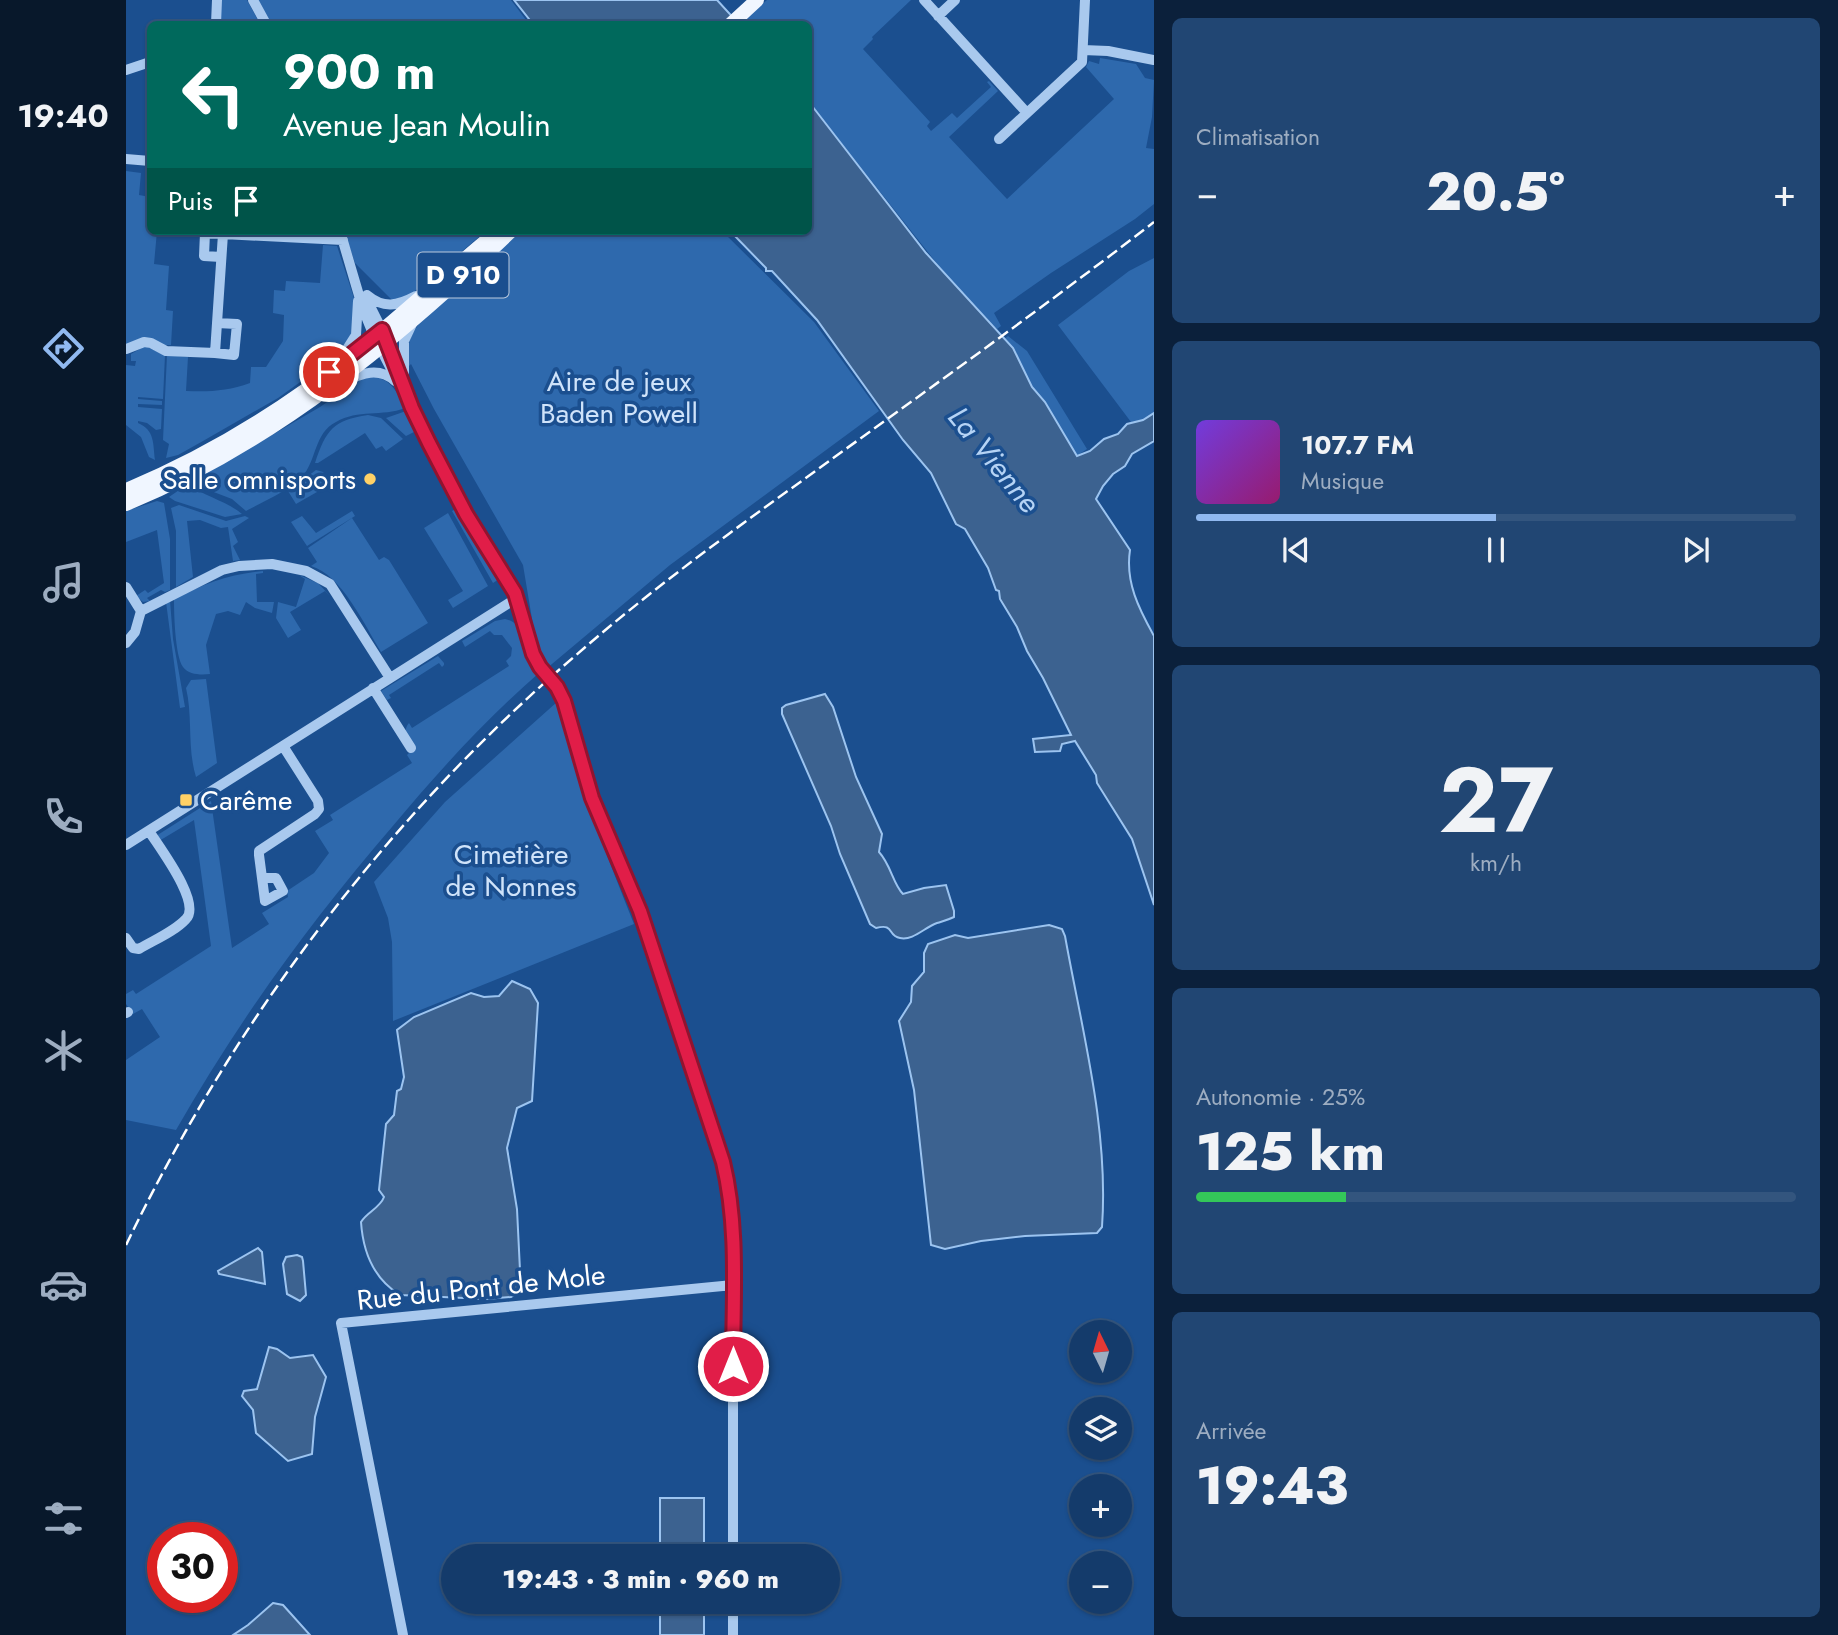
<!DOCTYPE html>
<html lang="fr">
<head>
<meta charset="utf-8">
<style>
	:root { --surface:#143b6b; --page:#214673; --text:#f1f3f6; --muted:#9dadc1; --line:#33557e; --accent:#90b9f0 }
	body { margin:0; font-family:Jost,sans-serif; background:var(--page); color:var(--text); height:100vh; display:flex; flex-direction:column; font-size:26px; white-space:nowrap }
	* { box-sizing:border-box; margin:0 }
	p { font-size:23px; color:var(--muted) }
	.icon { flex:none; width:38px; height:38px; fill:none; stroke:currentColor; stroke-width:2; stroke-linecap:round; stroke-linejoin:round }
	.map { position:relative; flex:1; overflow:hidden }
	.sheet { display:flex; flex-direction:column; gap:18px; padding:18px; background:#0b203b; width:684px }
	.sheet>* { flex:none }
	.hud { position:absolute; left:21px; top:21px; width:665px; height:214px; border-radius:10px; box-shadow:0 2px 5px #0004,0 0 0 2px var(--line); background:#00695c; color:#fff; overflow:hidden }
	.needle { width:46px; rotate:355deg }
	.controls { position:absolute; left:943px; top:1320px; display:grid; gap:14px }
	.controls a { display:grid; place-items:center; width:63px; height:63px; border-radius:50%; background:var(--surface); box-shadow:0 2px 5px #0004,0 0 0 2px var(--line); font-size:35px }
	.speed { position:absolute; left:21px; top:1522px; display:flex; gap:14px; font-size:35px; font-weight:700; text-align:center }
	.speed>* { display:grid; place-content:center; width:91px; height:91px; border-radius:50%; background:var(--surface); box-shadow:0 2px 5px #0004,0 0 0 2px var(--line); line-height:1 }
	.speed .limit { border:10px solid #d22; background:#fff; color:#111 }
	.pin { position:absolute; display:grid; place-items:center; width:60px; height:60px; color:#fff; margin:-30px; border:4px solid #fff; border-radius:50%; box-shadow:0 2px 7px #0007 }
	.me { position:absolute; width:77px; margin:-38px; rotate:0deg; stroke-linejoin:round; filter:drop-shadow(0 0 5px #0008) }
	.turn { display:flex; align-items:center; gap:24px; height:147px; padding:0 21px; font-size:32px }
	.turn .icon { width:91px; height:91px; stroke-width:2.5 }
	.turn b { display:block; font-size:49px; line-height:60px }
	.then { display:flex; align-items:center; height:66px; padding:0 21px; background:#0003; gap:14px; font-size:26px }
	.big { font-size:52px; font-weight:800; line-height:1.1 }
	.sheet .card { flex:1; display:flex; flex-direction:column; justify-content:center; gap:10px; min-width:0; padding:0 24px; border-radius:10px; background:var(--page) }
	.sheet .dial { align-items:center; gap:0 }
	.dial b { font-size:91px; line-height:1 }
	.song { display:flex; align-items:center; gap:21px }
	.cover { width:84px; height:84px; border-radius:10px; background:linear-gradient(135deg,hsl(260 70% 55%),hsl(320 70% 35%)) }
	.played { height:7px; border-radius:4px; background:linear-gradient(90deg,var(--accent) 50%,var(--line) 50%) }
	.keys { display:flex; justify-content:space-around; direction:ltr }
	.heat { display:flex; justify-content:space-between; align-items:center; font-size:38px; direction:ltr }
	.charge { height:10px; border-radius:5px; background:linear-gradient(90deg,#34c759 25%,var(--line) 0) }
	.trip { position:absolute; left:315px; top:1544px; width:399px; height:70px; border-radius:35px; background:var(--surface); box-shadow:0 2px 5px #0004,0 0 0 2px var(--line); font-weight:800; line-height:70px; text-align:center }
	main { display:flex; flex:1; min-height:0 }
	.menu { display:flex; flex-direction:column; width:126px; justify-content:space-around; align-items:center; background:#08182b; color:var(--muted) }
	.menu .icon { width:49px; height:49px }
	.menu .on { color:var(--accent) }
	.menu b { font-size:32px; color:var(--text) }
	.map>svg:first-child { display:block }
	.green { fill:#2e69ad }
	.water { fill:#3c6290; stroke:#9cc4f0; stroke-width:2 }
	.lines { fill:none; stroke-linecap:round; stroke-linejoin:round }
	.minor { stroke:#a9c9ee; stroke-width:10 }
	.major { stroke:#f0f6ff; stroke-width:14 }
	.rail { stroke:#fff; stroke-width:2.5; stroke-dasharray:12 5; stroke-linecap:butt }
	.route-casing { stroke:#92132f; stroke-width:18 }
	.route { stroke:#e11d48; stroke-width:12 }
	.poi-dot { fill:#ffd166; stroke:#1b4f8f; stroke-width:2.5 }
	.labels { text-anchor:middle; stroke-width:7; stroke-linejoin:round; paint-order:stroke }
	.shield { fill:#1b4f8f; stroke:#bbcadd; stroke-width:2 }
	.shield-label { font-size:26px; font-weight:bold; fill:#fff }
	.park-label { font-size:28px; fill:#cfe3fa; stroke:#1b4f8f }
	.poi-label { font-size:28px; fill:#fff; stroke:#1b4f8f; text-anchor:end }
	.street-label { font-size:28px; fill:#fff; stroke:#1b4f8f }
	.water-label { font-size:30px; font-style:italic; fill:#b5d3f5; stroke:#1b4f8f }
</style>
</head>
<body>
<main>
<nav class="menu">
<b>19:40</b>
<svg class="icon on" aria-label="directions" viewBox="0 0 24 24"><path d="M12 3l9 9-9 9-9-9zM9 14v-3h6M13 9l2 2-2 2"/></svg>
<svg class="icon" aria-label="music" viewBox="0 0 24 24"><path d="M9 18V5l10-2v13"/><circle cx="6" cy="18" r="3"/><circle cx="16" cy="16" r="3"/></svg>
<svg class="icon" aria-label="phone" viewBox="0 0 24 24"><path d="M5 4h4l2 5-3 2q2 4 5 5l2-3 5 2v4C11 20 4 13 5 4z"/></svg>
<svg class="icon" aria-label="climate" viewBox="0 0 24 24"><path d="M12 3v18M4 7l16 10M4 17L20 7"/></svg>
<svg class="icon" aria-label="car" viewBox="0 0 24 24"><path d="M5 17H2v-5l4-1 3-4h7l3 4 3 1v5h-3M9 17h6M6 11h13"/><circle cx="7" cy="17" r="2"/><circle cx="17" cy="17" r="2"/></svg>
<svg class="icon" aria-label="filters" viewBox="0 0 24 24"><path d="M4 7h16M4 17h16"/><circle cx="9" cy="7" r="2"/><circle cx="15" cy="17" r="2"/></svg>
</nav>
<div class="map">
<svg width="1028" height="1635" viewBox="0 0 1028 1635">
	<rect width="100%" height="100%" fill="#1b4f8f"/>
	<!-- green -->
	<path class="green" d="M94,0h27l13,24h-42z
		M132,0h253l18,24h-259z
		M641,0h144l-39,37 1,2 -10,10 67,73 -3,4 4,5 21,-18 5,5 34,-31 -4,-5 2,-1 9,10 -49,46 58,62 107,-100 -28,-32 3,-6 10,3 1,-6 36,6 9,14 9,2 -2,37 -6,31 8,1v55l-19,15 -84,54 -57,40 7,13 -4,3 -51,-54 -137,-173 -1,-78h-68z
		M0,171l15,2 -2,22 11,2v34h7l-3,33 15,2 -3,44 7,1 -2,34h-45z
		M218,231h142l-76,64 -16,7 -39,-39z
		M391,231h205l92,91 65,89 -209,154 -124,104 -12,-38 -11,-66 -89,-156 -23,-45 -2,2c-4,-18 1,-32 13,-46z
		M197,245l14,1 17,52 -1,33 -11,21 -64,46 -75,43 -25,14 -12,3 3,-14 -6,-4 4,-85 21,2 -2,34c24,1 42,0 64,-8l1,-16h15l17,-26 1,-26 -11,-2 1,-23 11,1 1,-10 34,2z
		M1028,258v155l-11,7 -12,2 -73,-97 71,-54z
		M882,336l19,15 60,98 -12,8 -33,-58 -10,-9 -28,-51z
		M19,346l20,9 -2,44 -25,-2v2l24,2v4l-24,-1v3l24,2 -1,20 -5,1 -9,-7 -9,-2v2c17,7 15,21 17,37l-6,-3 -8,-20 -15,-12v-72v12l9,1 1,-5h-5v-7z
		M245,376c20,3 26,15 34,32 -23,9 -47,1 -69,14 -22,11 -19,38 -34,55 -11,13 -40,25 -56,34l-14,-12 -21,-8 -18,-10 127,-74 36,-25z
		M283,410l9,20 -12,6 -20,-18z
		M242,415l13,3 22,21 -17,12 -4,-5 -6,3 -11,-16 -47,30h-3c11,-33 18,-43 53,-48z
		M190,470l7,2 8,12 -35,20 -8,-13z
		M62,484c17,13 37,16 54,30l-17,3 -50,-16 -6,-4z
		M31,501l7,2 6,36v51l-5,2 -4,-2 -14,8 3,3 -7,1 -7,-6 9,-6 3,3 16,-10 -7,-53 -31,12v-31z
		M53,505l47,16 19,-5 4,2 -17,11 6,13 -5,4 7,14 -7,1 -5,-34 -7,1 -21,-8 -13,1 6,56 -17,10v-56l-5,-23z
		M332,508l41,71 -6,4 -41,-72z
		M226,511l3,5 -48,30 -16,-24 11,-6 14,17z
		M322,513l40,73 -35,22 -5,-8 15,-9 -39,-63z
		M226,518l27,42 5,-3 5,3 39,63 -47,29c-16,-26 -39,-77 -70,-86l6,-4 -9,-14z
		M137,571v2l-7,1 1,28h17l-2,11 -17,-5 -9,-6 -6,13 -12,-4 -12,3 -10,31 4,29c-9,1 -21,1 -27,-7 -8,-11 -9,-54 -9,-68 29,-15 56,-25 89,-28z
		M173,575l19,8 12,13 -5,-5 -35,21 11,18 -13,8 -12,-20 2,-16 18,5 9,-28z
		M44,600l3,39 12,68 -5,1 -14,-106z
		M379,619c19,4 14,19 20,33 3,8 9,14 14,21 -54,47 -101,99 -147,154 -81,94 -154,194 -216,303l-50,-10v-60l34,-23 -18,-28 -9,5 -7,-10v-10l7,-4 3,4 75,-48 -17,-126 -35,21 -3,-5 55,-35 21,147 37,-24 -7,-11 26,-16 -1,-6 27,-18 15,-20 -14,-22 18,-11 -3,-5 82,-52 -5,-8 3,-3c-2,-9 -8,-22 -1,-29l3,5 97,-62 -3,-5 5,-5 1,-8 -10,-13h-8l-4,-4 -25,16 -3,-6 33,-20z
		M312,656l6,7v2l-2,2 -3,-4 -50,32 2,3 -4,2 -6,-9z
		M80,679l11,84 -21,14c-9,-29 -3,-60 -10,-89l5,-8z
		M431,702c19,76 48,149 77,222l-241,97 -1,-79 -4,-24 -14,-36 71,-80z"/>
	<!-- water -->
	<path class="water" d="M388,0h203l22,24h-206z
		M683,102l117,151 87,95 19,39 13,15 32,54 13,-5 14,-12 14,-5 9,-10 16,-4 11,-7v28l-22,13 -7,12 -12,8 -10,12 -7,13 34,51c-5,32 9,59 24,86v269l-22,-66 -35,-56 -1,-8 -21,-34 -13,3 -2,7 -25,1 -2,-13 38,-4 -28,-57 -16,-27 -10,-24 -17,-28 -1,-8 -3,-1 -8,-22 -23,-39 -9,-5 -25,-51 -28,-33 -86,-120 -45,-49h-6v-3l-36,-37h78z
		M699,694l8,13 23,70 26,57 -3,18c12,13 14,32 24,42l21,-6 22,-3 8,26v6c-6,3 -11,4 -17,6 -12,4 -24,18 -37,15 -13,-2 -5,-15 -24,-10l-6,-4 -30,-70 -9,-28 -49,-112v-6l4,-3z
		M923,925l13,4 3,7c17,95 44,193 37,291l-5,6 -72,3 -44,5 -36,8 -14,-4 -17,-155 -15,-69 12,-19 1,-16 12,-14v-19l4,-9 27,-9 13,3z
		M386,981l18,8 8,14 -6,98 -15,7 -10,40 10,61 4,82 -10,6 -26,2 -85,-4c-26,-16 -37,-43 -39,-73 6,-10 19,-14 23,-25l-5,-7 7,-66 8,-9 3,-24 4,-2 3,-12 -7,-47 17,-13 57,-24 13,4 15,-1z
		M132,1248l4,4 3,32 -46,-10 -1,-3z
		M171,1255l5,2 1,4 3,34 -6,6 -13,-7 -4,-30 3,-7z
		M143,1347l8,2 13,9 23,-3 13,22 -11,40 -3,37 -24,7 -32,-28 -3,-23 -11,-14 2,-5 13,-2z
		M534,1498h44v58h-44z
		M534,1601h44v34h-44z
		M147,1603l10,2 27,30h-77l15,-10z"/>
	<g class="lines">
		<!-- minor -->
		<path class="minor" d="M127,0l13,24
			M798,0l103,113
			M812,16l17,-16
			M90,24l1,-24
			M957,50l25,1 46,9
			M0,70l24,-8
			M873,139l83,-77 3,-62
			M0,159l24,2
			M214,231l23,78 11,27 92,178 49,79 18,61 7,13 17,20 7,14 28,97 48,113 83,251 7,36 3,28v330
			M95,257l-17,-1 1,-23 18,1
			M241,295c17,14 30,11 49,1
			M239,296l17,34 19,47
			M0,349l18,-7 7,1 15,8 49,2 8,-119 120,6
			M89,353l19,2 3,-31 -20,-1
			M216,357l14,-22 2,-34
			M278,372v-31l8,-17
			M216,382c19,-8 36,-16 53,-1
			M0,587l15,24 -6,21 -9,11
			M15,611l81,-41 17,-4 33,-2 34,7 24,13 60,94
			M247,688l38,60
			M0,845l391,-247
			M136,878h14l7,13 -18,10 -6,-46v-4l56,-37 4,-5 -1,-8 -35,-55
			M0,938l7,10 6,1c15,-9 35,-17 47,-30 16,-16 -27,-72 -37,-88
			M0,1013l2,-1
			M277,1635l-62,-312 392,-38
			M607,1635v-34"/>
		<!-- major -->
		<path class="major" d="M605,24l26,-24
			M0,490c80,-33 157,-80 225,-134 50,-40 97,-84 147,-125
			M0,504c148,-61 271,-164 385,-273"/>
		<!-- rail -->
		<path class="rail" d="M0,1245c108,-224 260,-427 449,-589 72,-63 150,-120 228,-176 117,-85 236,-169 351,-258"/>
	</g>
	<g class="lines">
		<!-- route casing -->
		<g class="route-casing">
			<path id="route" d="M203,372l53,-42 30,78 17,35 37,71 49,79 18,61 7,13 17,20 7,14 28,97 48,113 83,251c16,66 10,137 10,204"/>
		</g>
		<!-- route -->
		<use href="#route" class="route"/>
	</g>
	<!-- markers -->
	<g class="poi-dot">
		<circle cx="244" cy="479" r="7"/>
		<rect x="53" y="793" width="14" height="14" rx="3.5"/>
	</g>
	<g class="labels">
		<!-- shield labels -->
		<rect class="shield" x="291.5" y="252.5" width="91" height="45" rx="5"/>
		<g class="shield-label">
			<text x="337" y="284">D 910</text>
		</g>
		<!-- park labels -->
		<g class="park-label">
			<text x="493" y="391">Aire de jeux<tspan x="493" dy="32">Baden Powell</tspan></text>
			<text x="385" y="864">Cimetière<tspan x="385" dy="32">de Nonnes</tspan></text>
		</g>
		<!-- poi labels -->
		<g class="poi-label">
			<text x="230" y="489">Salle omnisports</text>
			<text x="74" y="810" text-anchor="start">Carême</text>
		</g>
		<!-- street labels -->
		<g class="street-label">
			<text transform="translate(355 1287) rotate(-6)" y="10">Rue du Pont de Mole</text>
		</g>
		<!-- water labels -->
		<g class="water-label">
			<text transform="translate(868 460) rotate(51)" y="10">La Vienne</text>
		</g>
	</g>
</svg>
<div class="controls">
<a><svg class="needle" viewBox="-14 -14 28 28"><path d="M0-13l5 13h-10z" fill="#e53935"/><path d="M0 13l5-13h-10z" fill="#9dadc1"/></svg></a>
<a><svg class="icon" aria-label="layers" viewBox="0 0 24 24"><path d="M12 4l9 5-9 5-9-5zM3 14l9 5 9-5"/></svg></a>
<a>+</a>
<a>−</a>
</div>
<div class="speed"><div class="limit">30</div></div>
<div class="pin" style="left:203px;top:372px;background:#d93025"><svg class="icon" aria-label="arrive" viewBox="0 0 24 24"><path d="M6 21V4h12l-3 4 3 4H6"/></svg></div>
<svg class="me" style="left:607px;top:1366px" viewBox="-20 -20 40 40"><circle r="17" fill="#e11d48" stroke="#fff" stroke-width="3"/><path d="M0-11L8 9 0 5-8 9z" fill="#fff"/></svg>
<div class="trip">19:43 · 3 min · 960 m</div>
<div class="hud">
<div class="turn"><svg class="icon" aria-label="left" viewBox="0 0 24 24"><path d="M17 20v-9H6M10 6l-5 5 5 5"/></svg><div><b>900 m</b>Avenue Jean Moulin</div></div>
<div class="then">Puis<svg class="icon" aria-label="arrive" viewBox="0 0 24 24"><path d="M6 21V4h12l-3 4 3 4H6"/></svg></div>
</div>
</div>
<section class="sheet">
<div class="card"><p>Climatisation</p>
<div class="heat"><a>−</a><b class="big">20.5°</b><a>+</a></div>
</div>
<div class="card">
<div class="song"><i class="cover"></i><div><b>107.7 FM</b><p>Musique</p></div></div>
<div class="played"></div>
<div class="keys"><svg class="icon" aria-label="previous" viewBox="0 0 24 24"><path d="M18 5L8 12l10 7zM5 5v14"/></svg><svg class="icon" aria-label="pause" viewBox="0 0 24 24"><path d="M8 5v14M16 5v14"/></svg><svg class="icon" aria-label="next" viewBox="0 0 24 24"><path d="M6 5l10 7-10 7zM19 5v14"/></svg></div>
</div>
<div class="card dial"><b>27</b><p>km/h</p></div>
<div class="card"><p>Autonomie · 25%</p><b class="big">125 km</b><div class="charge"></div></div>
<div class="card"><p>Arrivée</p><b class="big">19:43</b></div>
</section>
</main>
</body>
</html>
